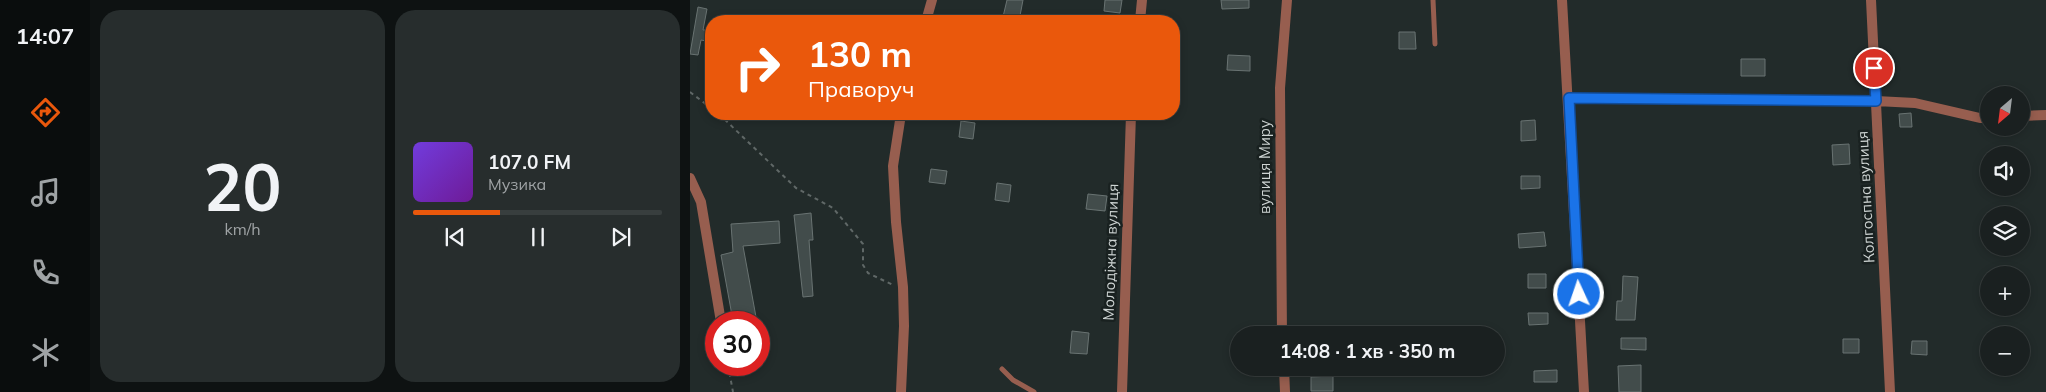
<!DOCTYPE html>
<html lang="uk">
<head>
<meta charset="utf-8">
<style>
	:root { --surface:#1a2020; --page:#272d2d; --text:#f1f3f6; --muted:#9fa3a5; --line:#383e3e; --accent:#ea580c }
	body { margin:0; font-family:Mulish,sans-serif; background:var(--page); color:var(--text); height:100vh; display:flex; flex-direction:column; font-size:19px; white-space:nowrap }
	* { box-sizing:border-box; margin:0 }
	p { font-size:16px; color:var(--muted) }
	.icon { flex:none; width:28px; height:28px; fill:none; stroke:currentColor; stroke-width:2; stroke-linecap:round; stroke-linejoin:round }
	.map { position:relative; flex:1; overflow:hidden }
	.side { display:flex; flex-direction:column; gap:10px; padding:10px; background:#0e1212; width:600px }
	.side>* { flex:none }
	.top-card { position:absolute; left:15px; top:15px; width:475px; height:105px; border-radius:20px; box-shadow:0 2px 8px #0003,0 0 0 1px var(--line); background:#ea580c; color:#fff; overflow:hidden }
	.needle { width:32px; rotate:208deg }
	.tools { position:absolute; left:1290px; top:86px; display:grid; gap:10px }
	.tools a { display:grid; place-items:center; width:50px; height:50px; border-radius:50%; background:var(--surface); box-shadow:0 2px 8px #0003,0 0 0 1px var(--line); font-size:25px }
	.speed { position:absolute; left:15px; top:311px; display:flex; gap:10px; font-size:25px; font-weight:700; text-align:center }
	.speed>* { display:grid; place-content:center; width:65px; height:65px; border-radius:50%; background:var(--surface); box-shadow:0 2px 8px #0003,0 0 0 1px var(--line); line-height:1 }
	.speed .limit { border:8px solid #d22; background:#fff; color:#111 }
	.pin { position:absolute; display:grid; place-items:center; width:42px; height:42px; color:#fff; margin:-21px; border:2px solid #fff; border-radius:50%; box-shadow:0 1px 5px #0007 }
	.me { position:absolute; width:55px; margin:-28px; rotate:357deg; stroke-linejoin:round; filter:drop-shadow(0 0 4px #0008) }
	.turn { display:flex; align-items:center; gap:18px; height:105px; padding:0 20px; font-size:22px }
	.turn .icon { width:65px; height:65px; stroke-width:2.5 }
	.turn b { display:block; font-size:35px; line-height:42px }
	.side .widget { flex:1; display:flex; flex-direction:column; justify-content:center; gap:8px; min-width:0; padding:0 18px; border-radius:20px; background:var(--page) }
	.side .dial { align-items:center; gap:0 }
	.dial b { font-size:65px; line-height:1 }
	.song { display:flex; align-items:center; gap:15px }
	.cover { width:60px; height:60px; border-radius:8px; background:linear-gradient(135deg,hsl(260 70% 55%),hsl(280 70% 35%)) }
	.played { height:5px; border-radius:2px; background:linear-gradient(90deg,var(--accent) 35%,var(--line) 35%) }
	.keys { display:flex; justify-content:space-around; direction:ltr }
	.side .tiles { flex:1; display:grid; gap:10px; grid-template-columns:repeat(2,1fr) }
	.trip { position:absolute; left:540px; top:326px; width:275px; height:50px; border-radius:25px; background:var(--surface); box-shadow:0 2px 8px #0003,0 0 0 1px var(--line); font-weight:700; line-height:50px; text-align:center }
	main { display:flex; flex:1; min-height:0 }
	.dock { display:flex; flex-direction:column; width:90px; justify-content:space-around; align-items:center; background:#0a0d0d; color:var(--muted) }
	.dock .icon { width:35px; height:35px }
	.dock .on { color:var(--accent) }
	.dock b { font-size:22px; color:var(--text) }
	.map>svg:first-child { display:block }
	.building { fill:#424c4b; stroke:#697372 }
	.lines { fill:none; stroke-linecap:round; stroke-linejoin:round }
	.path { stroke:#606867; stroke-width:2; stroke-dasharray:4 4; stroke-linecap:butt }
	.lane { stroke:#975e4f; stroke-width:5 }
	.street { stroke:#975e4f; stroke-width:10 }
	.route-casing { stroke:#114b97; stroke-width:12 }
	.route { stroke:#1a73e8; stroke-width:9 }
	.labels { text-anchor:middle; stroke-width:5; stroke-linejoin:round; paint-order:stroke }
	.street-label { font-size:15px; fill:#ced4d3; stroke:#192120 }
</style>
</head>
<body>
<main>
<nav class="dock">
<b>14:07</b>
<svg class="icon on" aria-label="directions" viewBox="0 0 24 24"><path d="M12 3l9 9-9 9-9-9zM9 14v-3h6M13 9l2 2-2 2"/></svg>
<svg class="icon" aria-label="music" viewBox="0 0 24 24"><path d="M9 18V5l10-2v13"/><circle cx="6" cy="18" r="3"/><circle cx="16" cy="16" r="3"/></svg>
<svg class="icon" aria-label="phone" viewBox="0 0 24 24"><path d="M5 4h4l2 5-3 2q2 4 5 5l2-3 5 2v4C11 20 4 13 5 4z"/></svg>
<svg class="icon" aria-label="climate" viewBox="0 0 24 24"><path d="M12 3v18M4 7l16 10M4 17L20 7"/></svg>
</nav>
<section class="side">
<div class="tiles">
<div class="widget dial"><b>20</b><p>km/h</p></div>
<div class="widget">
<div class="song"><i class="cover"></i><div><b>107.0 FM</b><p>Музика</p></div></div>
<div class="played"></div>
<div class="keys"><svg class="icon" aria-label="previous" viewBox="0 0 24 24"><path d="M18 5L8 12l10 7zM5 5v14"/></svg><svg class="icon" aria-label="pause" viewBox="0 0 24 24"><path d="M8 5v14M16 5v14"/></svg><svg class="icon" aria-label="next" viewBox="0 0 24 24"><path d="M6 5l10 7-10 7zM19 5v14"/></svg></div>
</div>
</div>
</section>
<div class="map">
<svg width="1356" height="392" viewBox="0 0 1356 392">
	<rect width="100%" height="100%" fill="#222b2a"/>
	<!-- building -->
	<path class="building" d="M317,0h16l-4,21h-17z
		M415,0h17l-2,13 -16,-2z
		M531,0h28v8l-27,1z
		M8,7l9,2 -4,21h5l-2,11 -5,-1 -3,15 -8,-1z
		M709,32h16l1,17h-17z
		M538,55l22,1v15l-23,-1z
		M1051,59h24v17h-24z
		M1221,113l1,14h-12l-1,-13z
		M845,120l1,20 -15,1v-20z
		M271,121l14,2 -2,16 -14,-2z
		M1159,144l1,20 -17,1 -1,-20z
		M241,169l16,2 -2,13 -16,-2z
		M831,176h19v12l-19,1z
		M307,183l14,2 -2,17 -14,-2z
		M398,194l19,2 -2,15 -19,-2z
		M121,213l2,27h-4l4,56 -10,1 -9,-82z
		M89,221l1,22 -37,3 13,71 -23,4 -12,-66 12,-3 -2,-28z
		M854,232l2,14 -27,2 -1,-14z
		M838,274h18v14h-18z
		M933,276l15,1 -3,43h-19l1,-19h5z
		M838,313h20v11l-19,1z
		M382,331l17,2 -2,21 -17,-1z
		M931,338h25v12l-25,-1z
		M1153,339h16v14h-16z
		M1222,341h15v14l-16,-1z
		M951,365v27h-22l-1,-26z
		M867,370v12h-23v-11z
		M643,376v15h-22v-14z"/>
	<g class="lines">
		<!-- path -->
		<path class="path" d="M0,92l21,16
			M29,114l77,74 37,20 30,36v21l5,8 25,12
			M38,365l5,27"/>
		<!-- lane -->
		<path class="lane" d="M743,0l2,44
			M312,369l11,11 21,12"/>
		<!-- street -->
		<path class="street" d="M872,0l22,392
			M1181,0l19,392
			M236,21l6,-21
			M450,21l2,-21
			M879,98l307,3 39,2 65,15h9
			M1331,116l25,-1
			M0,178l11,24 20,120
			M592,335l-2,-247 7,-88
			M594,368l1,24
			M211,392l3,-66 -1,-39 -7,-65 -3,-56 8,-52
			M432,392l9,-278"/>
	</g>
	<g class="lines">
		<!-- route casing -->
		<g class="route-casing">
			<path id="route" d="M889,294l-10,-196 307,3 -2,-33"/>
		</g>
		<!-- route -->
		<use href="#route" class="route"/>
	</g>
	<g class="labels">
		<!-- street labels -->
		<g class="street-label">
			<text transform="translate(575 167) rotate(-90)" y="5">вулиця Миру</text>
			<text transform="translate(1176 197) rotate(-93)" y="5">Колгоспна вулиця</text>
			<text transform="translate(421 252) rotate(-88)" y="5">Молодіжна вулиця</text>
		</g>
	</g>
</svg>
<div class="tools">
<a><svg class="needle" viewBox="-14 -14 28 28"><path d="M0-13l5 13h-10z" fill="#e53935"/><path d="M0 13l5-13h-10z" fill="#9fa3a5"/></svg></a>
<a><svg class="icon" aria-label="sound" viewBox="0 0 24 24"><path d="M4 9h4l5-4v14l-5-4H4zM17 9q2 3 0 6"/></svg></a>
<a><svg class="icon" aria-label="layers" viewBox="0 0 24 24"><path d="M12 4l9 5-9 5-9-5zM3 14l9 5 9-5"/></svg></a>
<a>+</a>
<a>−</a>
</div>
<div class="speed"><div class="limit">30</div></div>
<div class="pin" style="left:1184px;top:68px;background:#d93025"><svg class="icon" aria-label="arrive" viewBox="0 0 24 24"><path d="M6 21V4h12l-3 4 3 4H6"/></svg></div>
<svg class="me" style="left:889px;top:294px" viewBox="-20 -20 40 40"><circle r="17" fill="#1a73e8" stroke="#fff" stroke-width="3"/><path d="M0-11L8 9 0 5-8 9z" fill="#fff"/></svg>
<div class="trip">14:08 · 1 хв · 350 m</div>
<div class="top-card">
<div class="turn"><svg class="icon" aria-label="right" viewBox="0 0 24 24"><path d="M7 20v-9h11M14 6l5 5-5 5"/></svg><div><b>130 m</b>Праворуч</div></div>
</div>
</div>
</main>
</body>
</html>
